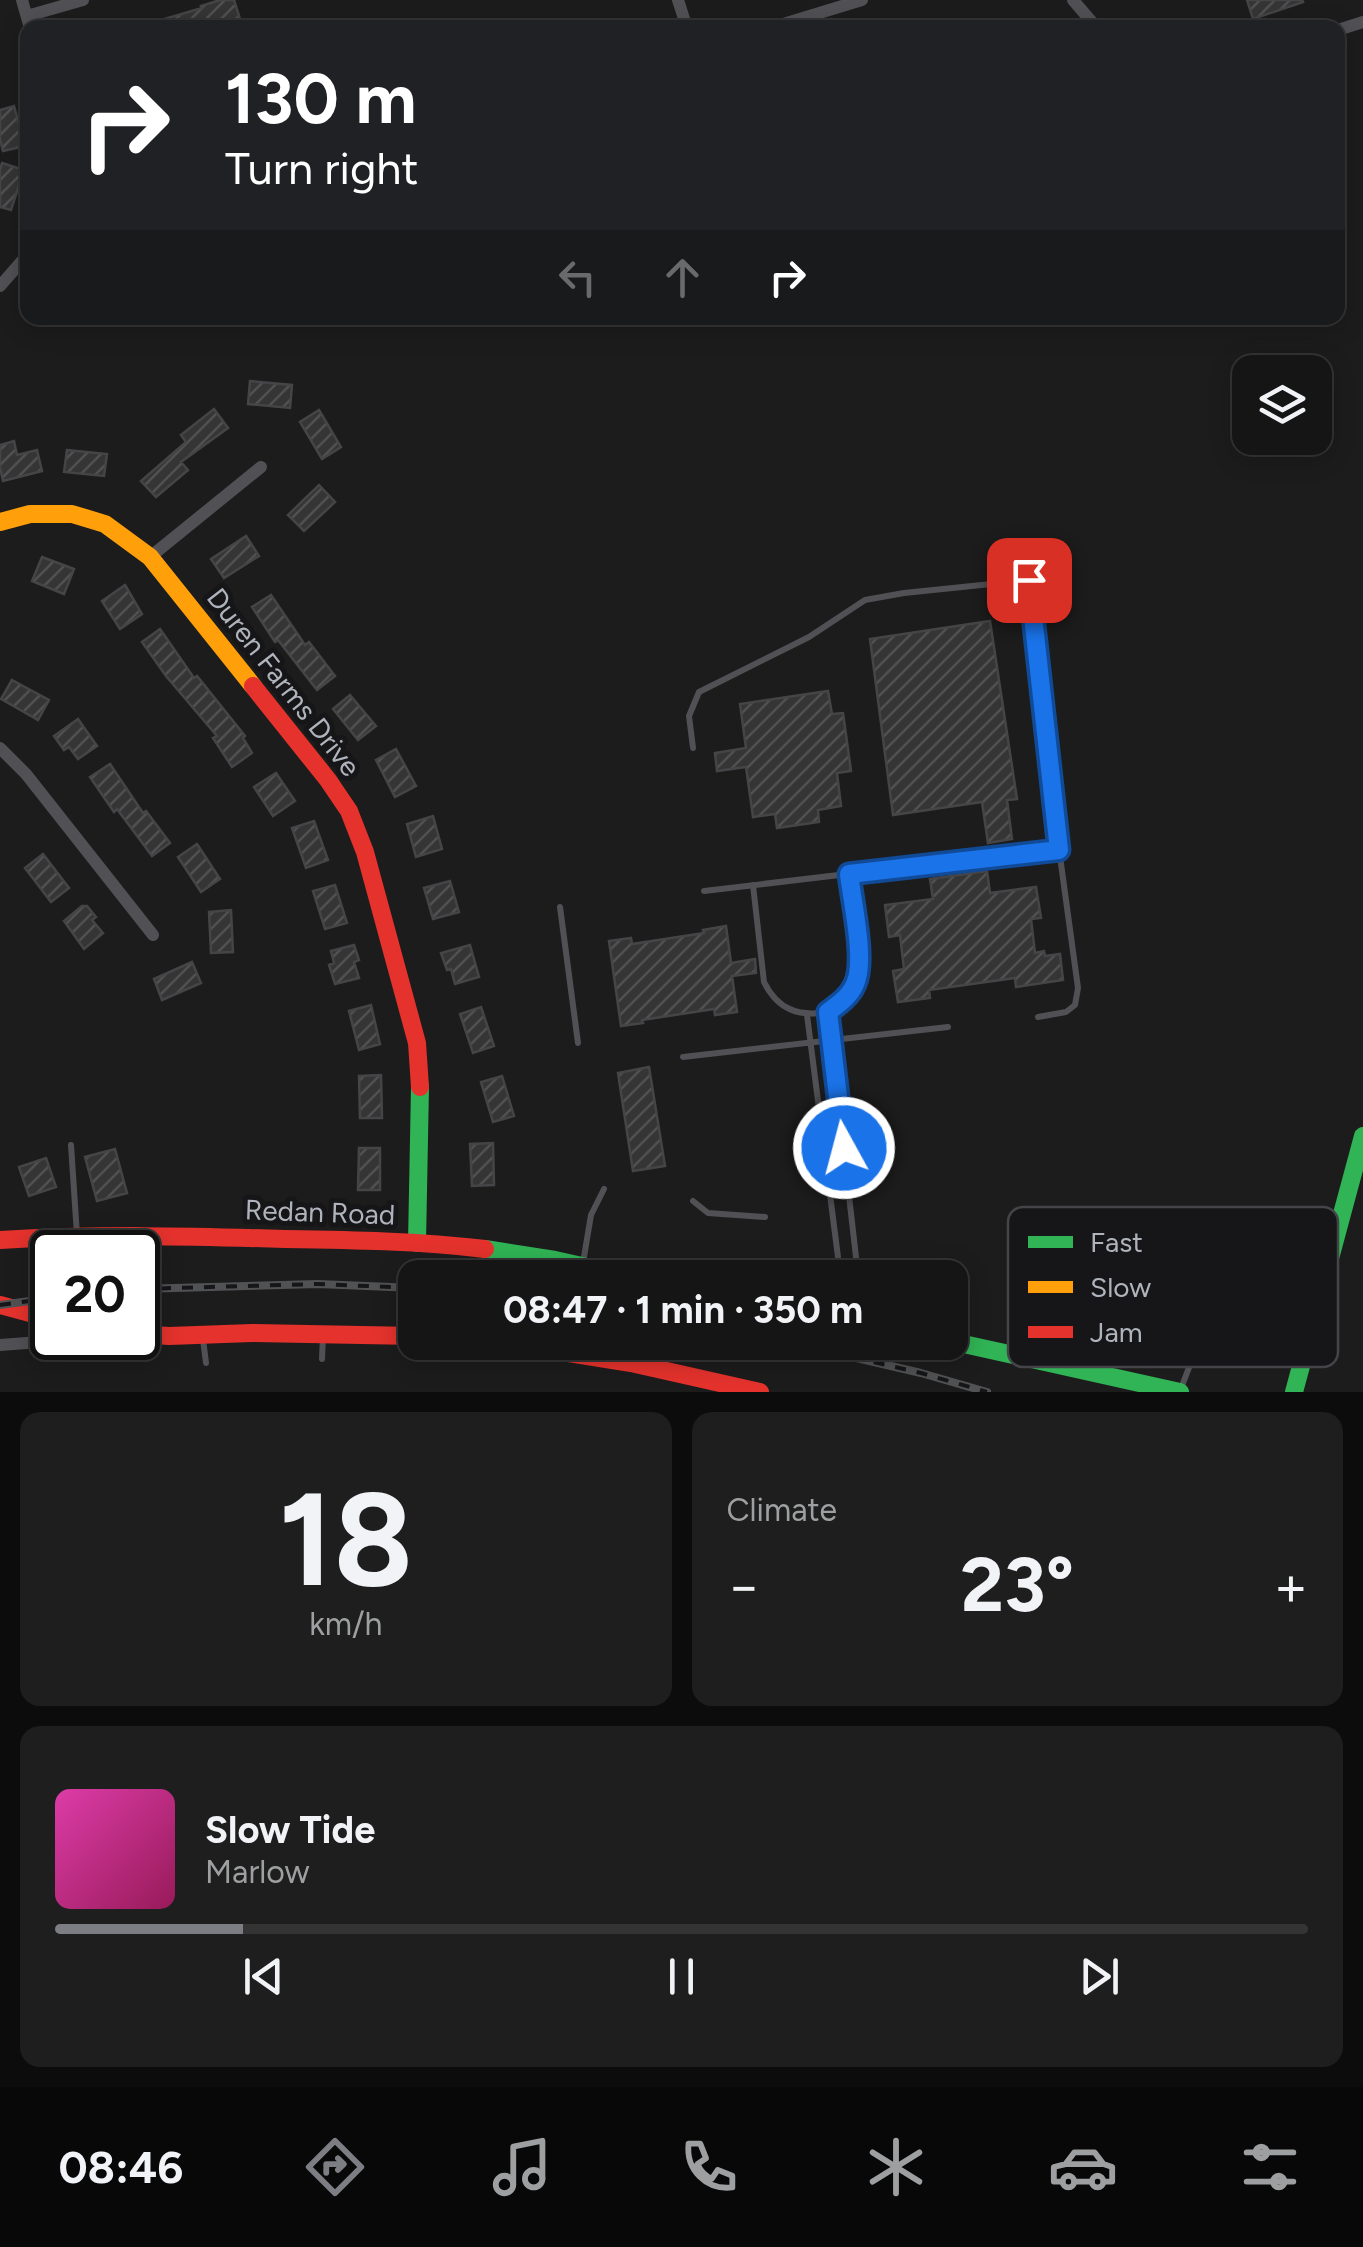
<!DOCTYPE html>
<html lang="en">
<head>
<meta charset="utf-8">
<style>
	:root { --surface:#151515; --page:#1e1e1e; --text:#f1f3f6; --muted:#9d9fa0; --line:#343434; --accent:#7c7e83 }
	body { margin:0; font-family:Figtree,sans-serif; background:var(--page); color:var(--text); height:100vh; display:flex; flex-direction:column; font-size:38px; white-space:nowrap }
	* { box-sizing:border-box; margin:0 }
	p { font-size:32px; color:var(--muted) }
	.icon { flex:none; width:55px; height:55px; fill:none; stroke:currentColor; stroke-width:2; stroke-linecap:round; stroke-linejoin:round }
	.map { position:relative; height:1392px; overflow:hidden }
	.side { display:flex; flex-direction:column; gap:20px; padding:20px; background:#0c0c0c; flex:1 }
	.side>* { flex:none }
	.guide { position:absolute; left:20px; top:20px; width:1325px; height:305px; border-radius:20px; box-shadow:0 5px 25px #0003,0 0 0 2px var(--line); background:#202124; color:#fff; overflow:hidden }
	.buttons { position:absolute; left:1232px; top:355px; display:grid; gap:20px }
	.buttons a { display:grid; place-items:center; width:100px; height:100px; border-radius:20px; background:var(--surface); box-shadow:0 5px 25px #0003,0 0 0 2px var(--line); font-size:50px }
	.speed { position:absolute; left:30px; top:1230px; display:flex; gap:20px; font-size:50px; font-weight:700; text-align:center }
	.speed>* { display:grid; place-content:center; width:130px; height:130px; border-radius:50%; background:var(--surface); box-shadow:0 5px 25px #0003,0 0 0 2px var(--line); line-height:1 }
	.speed .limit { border:5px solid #111; border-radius:15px; background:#fff; color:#111 }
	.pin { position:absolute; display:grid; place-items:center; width:85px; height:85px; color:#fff; margin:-42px; border-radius:20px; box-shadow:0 5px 15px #0006 }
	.me { position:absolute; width:110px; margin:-55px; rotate:353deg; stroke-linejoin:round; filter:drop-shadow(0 0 8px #0008) }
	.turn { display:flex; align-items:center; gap:35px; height:210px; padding:0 40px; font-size:45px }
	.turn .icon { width:130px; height:130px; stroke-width:2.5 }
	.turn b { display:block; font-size:70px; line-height:85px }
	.lanes { display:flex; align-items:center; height:95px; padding:0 40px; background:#0003; justify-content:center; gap:50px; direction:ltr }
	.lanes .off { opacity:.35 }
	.big { font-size:75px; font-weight:700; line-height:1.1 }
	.side .tile { flex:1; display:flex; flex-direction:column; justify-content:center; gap:15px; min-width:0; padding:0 35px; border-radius:20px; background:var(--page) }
	.side .dial { align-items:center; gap:0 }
	.dial b { font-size:130px; line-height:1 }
	.song { display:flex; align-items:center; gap:30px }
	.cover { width:120px; height:120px; border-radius:15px; background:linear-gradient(135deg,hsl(320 70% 55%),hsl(330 70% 35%)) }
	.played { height:10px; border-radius:5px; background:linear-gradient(90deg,var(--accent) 15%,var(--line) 15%) }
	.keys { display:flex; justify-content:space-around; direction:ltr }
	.heat { display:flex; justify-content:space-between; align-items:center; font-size:55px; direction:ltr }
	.side .tiles { flex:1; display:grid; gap:20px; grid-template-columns:1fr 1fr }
	.tile:last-child { grid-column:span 2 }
	.trip { position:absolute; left:398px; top:1260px; width:570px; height:100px; border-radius:20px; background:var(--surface); box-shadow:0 5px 25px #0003,0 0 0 2px var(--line); font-weight:700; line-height:100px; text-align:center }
	.menu { display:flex; height:160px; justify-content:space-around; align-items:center; background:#080808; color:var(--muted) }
	.menu .icon { width:70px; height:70px }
	.menu .on { color:var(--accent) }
	.menu b { font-size:45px; color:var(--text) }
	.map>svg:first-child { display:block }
	.building { fill:url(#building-hatch); stroke:#454548; stroke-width:2.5 }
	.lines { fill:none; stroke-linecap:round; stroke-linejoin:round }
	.lane { stroke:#515155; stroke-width:6 }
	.street { stroke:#515155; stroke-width:12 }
	.fast { stroke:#30b455; stroke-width:18 }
	.slow { stroke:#ff9f0a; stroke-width:18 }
	.jam { stroke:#e5322d; stroke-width:18 }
	.rail-casing { stroke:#515254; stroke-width:8 }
	.rail { stroke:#161618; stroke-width:4; stroke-dasharray:11; stroke-linecap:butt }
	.route-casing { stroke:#114b97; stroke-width:25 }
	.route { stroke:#1a73e8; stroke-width:18 }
	.labels { text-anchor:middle; stroke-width:10; stroke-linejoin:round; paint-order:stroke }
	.street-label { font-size:28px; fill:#afb3bb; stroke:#161618 }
	.key { fill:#161618; stroke:#444549; stroke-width:2.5 }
	.key-label { font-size:28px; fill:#afb3bb }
</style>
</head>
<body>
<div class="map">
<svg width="1363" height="1392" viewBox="0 0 1363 1392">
	<defs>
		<pattern id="building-hatch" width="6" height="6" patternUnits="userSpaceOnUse" patternTransform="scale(2.5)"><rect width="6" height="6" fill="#353536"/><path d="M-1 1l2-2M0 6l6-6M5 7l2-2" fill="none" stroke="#505051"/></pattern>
	</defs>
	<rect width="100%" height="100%" fill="#1c1c1c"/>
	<!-- building -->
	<path class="building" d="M220,0h14l7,22 -16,6h-77l-1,-4 55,-16 -1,-2z
		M1247,0h55l1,2 -50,17z
		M14,106l11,40 -22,5 -3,-12v-29z
		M2,163l22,7 -13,40 -11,-3v-37z
		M250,381l42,4 -2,23 -42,-4z
		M214,409l14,19 -47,34 7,8 -32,27 -15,-16 45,-39 -5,-7z
		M319,410l22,37 -19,12 -22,-37z
		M14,441l3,14 20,-5 5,21 -39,10 -3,-14v-22z
		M67,450l40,4 -3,22 -40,-4z
		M319,485l16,17 -31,29 -16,-16z
		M246,536l13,20 -35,22 -13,-19z
		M42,557l32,12 -10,25 -32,-13z
		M125,585l17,29 -22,15 -18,-28z
		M271,595l34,50 4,-3 26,34 -18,14 -39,-50 -3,2 -23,-35z
		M990,621l27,178 -10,1 5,39 -24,4 -6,-41 -89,13 -23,-176z
		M160,629l34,49 3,-2 48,60 -2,2 9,15 -20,14 -19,-29 4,-2 -51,-60 -24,-34z
		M12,680l37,20 -11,20 -37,-21z
		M828,691l4,23 11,-1 8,58 -14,2 4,33 -23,4 1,12 -42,6 -2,-14 -22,3 -7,-50 -29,4 -2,-18 31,-5 -6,-44z
		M350,695l26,31 -18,14 -25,-31z
		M78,719l19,27 -19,13 -9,-12 -5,3 -10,-14z
		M396,749l20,37 -21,11 -19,-37z
		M110,764l33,49 3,-2 24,32 -18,13 -35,-47 -3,3 -24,-35z
		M276,773l19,28 -22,15 -19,-29z
		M433,816l9,33 -26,8 -9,-33z
		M314,821l14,39 -22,8 -14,-40z
		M197,844l23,35 -19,13 -23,-35z
		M43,854l26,34 -18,14 -26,-34z
		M987,871l3,22 46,-6 5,31 -10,1 4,34 9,-2 1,5 15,-2 3,26 -47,7 -1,-9 -86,12 1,8 -32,4 -5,-31 11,-2 -4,-34 -11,2 -4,-32 48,-6 -3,-20z
		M450,881l9,31 -26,7 -9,-31z
		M335,885l12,38 -22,6 -12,-38z
		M82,906h5l9,11 -4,3 11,13 -19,16 -20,-28z
		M231,910l2,42 -22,1 -2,-41z
		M726,926l5,37 24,-4 1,14 -24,3 5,36 -22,3 -1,-6 -72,11 1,3 -22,3 -12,-85 22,-3 1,6 72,-11 -1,-3z
		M354,945l5,15 -5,2 5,16 -24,6 -6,-19 5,-2 -3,-12z
		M470,945l9,32 -24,7 -4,-15 -4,1 -6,-17z
		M192,962l9,21 -39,17 -8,-21z
		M371,1005l9,39 -21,6 -10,-39z
		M481,1007l13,39 -21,7 -13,-39z
		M649,1067l16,99 -32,5 -15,-98z
		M381,1075l1,43h-22l-1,-42z
		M502,1076l12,40 -21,6 -12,-40z
		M493,1143l1,42 -22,1 -2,-42z
		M359,1148h21v42h-22z
		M115,1149l12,44 -30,8 -12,-44z
		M46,1158l10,29 -27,9 -10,-29z"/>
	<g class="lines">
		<!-- lane -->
		<path class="lane" d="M693,748l-4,-32 10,-24 110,-55 56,-37 39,-7 125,-13 30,269
			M849,874c3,26 17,87 6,110 -6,12 -16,20 -27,28l28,245 -2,21
			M753,885l11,97c14,28 35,35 64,30
			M704,891l355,-42 19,139 -3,17 -9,7 -28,5
			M560,907l18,136
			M807,1015l31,242 -3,21
			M683,1057l265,-30
			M71,1145l6,90
			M693,1201l15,12 57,4
			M583,1263l8,-48 13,-26
			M203,1339l3,24
			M322,1359l1,-24
			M1180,1391l18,-47 71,17"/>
		<!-- street -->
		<path class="street" d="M22,0l8,28
			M678,0l9,28
			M1073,0l24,28
			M27,16l56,-16
			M770,28l92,-28
			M1338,30l25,-8
			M0,286l28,-32
			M150,557l111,-90
			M0,748l26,26 127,161
			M0,1345l53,-4 5,-3"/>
		<!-- fast -->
		<path class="fast" d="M417,1243l3,-156
			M485,1249l70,11 81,18
			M950,1341l230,51
			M1294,1392l69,-256"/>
		<!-- slow -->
		<path class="slow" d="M0,522l30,-8h42l33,10 45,33 103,129"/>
		<!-- jam -->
		<path class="jam" d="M253,686l75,94 21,31 16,41 52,191 3,44
			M0,1240c95,-6 190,-4 285,-1 67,1 133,2 200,10
			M0,1305l52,14
			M138,1334l31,2 83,-3 163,3
			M500,1342l131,21 129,29"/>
		<!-- rail casing -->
		<g class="rail-casing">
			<path id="rail" d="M138,1289l180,-5 97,4
				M0,1305l52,-7
				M788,1342l133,31 66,19"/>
		</g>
		<!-- rail -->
		<use href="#rail" class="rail"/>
	</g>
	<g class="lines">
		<!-- route casing -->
		<g class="route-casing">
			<path id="route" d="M844,1148l-16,-136c11,-8 22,-16 27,-28 11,-23 -3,-83 -6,-110l210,-24 -30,-270"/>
		</g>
		<!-- route -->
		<use href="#route" class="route"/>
	</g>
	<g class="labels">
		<!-- street labels -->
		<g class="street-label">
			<text transform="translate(284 682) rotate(52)" y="10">Duren Farms Drive</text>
			<text transform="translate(320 1212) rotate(2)" y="10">Redan Road</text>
		</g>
	</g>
	<!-- legend -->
	<rect x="1008" y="1207" width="330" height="160" rx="15" class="key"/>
	<rect x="1028" y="1236" width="45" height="12" fill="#30b455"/>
	<rect x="1028" y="1281" width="45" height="12" fill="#ff9f0a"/>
	<rect x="1028" y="1326" width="45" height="12" fill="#e5322d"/>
	<g class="key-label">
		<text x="1090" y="1252">Fast</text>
		<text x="1090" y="1297">Slow</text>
		<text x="1090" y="1342">Jam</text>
	</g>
</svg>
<div class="buttons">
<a><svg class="icon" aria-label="layers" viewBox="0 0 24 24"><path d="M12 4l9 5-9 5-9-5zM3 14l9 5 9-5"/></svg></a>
</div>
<div class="speed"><div class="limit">20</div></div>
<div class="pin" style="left:1029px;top:580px;background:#d93025"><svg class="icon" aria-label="arrive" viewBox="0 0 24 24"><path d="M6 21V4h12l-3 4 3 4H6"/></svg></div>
<svg class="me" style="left:844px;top:1148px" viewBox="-20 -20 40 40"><circle r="17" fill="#1a73e8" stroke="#fff" stroke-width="3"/><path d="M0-11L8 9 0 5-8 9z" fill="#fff"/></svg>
<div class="trip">08:47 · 1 min · 350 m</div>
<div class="guide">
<div class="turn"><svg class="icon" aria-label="right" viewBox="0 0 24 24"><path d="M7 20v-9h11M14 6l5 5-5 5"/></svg><div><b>130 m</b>Turn right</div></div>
<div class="lanes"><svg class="icon off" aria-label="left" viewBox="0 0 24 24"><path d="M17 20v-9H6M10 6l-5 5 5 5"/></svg><svg class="icon off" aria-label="ahead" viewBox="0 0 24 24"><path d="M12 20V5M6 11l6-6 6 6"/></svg><svg class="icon" aria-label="right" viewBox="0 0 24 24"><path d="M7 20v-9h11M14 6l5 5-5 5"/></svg></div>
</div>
</div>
<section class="side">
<div class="tiles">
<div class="tile dial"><b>18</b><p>km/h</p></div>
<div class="tile"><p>Climate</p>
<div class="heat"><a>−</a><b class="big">23°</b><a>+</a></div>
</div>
<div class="tile">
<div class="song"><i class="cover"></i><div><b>Slow Tide</b><p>Marlow</p></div></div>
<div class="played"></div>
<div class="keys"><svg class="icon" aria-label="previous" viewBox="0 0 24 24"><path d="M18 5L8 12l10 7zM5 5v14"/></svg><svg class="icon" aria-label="pause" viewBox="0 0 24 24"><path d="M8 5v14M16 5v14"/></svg><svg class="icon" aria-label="next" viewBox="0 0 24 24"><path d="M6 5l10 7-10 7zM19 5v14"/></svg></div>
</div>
</div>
</section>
<nav class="menu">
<b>08:46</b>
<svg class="icon on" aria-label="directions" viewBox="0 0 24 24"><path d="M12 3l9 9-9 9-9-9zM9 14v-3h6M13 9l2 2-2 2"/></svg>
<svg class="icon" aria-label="music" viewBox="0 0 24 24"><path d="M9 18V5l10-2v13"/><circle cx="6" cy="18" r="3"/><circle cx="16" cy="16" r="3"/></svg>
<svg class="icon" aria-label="phone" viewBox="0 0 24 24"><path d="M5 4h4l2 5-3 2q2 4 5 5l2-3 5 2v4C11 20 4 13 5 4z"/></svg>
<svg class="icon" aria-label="climate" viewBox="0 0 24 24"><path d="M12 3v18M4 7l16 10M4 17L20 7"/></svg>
<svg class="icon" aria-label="car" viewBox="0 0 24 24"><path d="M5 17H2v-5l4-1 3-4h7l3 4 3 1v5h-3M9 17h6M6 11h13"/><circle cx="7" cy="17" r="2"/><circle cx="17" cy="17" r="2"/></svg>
<svg class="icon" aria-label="filters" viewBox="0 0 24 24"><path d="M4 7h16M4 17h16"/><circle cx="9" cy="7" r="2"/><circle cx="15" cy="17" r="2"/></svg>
</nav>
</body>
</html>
